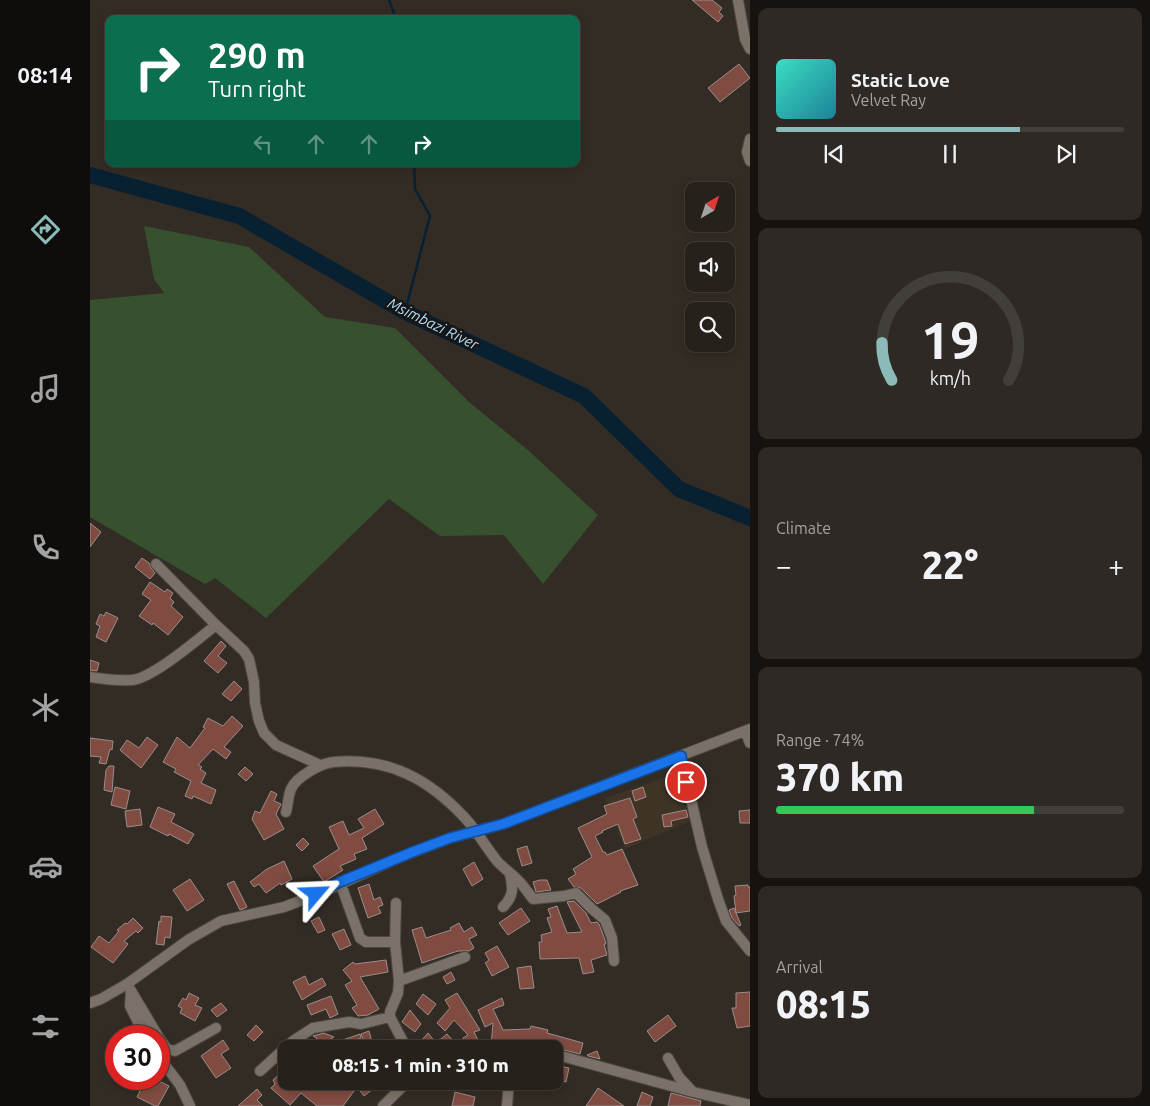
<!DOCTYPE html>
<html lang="en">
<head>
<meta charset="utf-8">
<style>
	:root { --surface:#26211b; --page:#2e2924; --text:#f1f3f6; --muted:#a4a3a3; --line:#423e3a; --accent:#8bbbb9 }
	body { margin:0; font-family:Ubuntu,sans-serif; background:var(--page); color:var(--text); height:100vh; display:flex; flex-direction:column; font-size:19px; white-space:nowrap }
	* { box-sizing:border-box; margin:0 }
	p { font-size:16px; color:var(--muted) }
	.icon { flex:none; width:28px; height:28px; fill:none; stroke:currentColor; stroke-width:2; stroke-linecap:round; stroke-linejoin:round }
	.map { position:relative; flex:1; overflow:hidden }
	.details { display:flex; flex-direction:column; gap:8px; padding:8px; background:#15120f; width:400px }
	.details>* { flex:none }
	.guide { position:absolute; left:15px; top:15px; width:475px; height:152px; border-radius:10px; box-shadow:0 2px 8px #0003,0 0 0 1px var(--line); background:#0b6e4f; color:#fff; overflow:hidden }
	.needle { width:32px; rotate:39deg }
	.fabs { position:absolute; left:595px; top:182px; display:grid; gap:10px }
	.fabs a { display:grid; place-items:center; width:50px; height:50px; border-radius:10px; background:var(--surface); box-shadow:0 2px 8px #0003,0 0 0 1px var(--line); font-size:25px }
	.speed { position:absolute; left:15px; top:1025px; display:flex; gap:10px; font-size:25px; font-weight:700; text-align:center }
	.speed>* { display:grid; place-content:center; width:65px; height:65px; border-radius:50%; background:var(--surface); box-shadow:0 2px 8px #0003,0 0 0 1px var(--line); line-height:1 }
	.speed .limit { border:8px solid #d22; background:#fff; color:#111 }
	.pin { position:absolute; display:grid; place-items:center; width:42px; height:42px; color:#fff; margin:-21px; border:2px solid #fff; border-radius:50%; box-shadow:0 1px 5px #0007 }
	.me { position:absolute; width:55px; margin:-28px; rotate:64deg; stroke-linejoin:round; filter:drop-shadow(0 0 4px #0008) }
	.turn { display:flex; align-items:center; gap:18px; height:105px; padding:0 20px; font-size:22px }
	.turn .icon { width:65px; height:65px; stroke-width:2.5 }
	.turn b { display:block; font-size:35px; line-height:42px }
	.lanes { display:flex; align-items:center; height:48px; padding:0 20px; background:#0003; justify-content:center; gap:25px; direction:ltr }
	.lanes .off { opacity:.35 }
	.big { font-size:38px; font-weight:800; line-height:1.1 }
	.details .widget { flex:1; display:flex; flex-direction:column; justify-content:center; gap:8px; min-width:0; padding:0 18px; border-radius:10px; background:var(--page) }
	.details .dial { align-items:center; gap:0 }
	.dial svg { height:130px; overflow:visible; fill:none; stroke:var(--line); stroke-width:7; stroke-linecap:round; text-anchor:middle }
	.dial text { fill:var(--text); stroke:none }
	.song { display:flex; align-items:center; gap:15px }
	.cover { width:60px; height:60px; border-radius:8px; background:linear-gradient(135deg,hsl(170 70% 55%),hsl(190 70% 35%)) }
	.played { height:5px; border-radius:2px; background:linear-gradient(90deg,var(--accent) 70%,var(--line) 70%) }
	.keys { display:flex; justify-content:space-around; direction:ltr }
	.heat { display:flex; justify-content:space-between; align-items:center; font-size:28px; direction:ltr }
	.charge { height:8px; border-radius:4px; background:linear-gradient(90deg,#34c759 74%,var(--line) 0) }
	.trip { position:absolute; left:188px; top:1040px; width:285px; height:50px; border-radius:10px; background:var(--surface); box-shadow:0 2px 8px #0003,0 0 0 1px var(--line); font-weight:800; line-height:50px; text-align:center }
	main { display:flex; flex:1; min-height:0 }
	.dock { display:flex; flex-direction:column; width:90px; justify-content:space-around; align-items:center; background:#0f0d0b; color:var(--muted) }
	.dock .icon { width:35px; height:35px }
	.dock .active { color:var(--accent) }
	.dock b { font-size:22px; color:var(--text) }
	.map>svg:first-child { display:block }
	.built { fill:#3e3325 }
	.green { fill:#37502e }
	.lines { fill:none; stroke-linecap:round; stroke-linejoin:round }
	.stream { stroke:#072132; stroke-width:2.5 }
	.river { stroke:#072132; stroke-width:16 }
	.building { fill:#804b40; stroke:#9b8d8a }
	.minor-casing { stroke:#4e4841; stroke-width:12 }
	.minor { stroke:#7a7268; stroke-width:10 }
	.route-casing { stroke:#114b97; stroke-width:12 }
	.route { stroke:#1a73e8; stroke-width:9 }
	.labels { text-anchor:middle; stroke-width:5; stroke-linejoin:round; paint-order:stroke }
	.water-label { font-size:15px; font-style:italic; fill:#b3dffe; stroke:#181512 }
</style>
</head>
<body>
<main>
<nav class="dock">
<b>08:14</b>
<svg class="icon active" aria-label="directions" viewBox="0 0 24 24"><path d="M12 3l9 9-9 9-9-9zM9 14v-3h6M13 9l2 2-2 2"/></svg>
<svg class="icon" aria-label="music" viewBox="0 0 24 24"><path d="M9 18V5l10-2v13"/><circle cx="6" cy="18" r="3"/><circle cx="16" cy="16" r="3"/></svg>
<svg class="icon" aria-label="phone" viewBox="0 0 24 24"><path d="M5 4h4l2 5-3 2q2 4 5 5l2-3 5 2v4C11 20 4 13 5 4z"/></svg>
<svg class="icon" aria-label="climate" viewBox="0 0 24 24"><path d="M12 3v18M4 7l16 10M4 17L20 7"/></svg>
<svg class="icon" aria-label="car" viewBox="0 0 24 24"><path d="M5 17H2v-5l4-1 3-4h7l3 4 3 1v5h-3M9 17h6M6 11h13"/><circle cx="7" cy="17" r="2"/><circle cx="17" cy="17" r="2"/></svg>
<svg class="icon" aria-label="filters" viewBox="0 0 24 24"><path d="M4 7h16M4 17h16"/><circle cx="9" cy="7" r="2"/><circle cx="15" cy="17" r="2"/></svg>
</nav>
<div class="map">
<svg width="660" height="1106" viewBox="0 0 660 1106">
	<rect width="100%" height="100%" fill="#332c24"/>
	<!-- built -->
	<path class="built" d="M582,775l19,46 -66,28 -20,-51z"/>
	<!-- green -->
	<path class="green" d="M54,226l105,21 76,70 70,11 74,74 60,49 69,64 -55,69 -39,-49 -64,1 -51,-37 -123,119 -51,-40 -10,6 -115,-67v-217l74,-7 -10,-14z"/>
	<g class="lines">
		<!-- stream -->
		<path class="stream" d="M299,0l7,19
			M315,312l25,-96 -15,-27 -1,-25"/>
		<!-- river -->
		<path class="river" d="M0,175l149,41 166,96 179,84 95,93 71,29"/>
	</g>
	<!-- building -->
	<path class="building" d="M602,0h20l10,8 -3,4 4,4 -5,6z
		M649,64l11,14 -30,24 -12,-14z
		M0,523l11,9 -11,15z
		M52,558l7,5 2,5 4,5 -5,6 -15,-12z
		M60,582l15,10 2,-3 6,4 -3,5 4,4 -3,4 12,11 -15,18 -15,-12 -1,2 -13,-9 12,-16 -9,-6z
		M16,612l12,6 -12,24 -10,-5 4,-11 -4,-2 4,-10 4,2z
		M131,641l5,5 -8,10 9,7 -9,10 -14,-12z
		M0,660l9,3 -2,8 -7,-1z
		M144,681l8,8 -11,12 -9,-7z
		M142,716l11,10 -19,21 7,5 -5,7 -13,-10 -15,16 4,2 -2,2 6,4 -5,10 15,7 -5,14 -18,-8 -1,3 -7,-3 6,-15 -17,-9 2,-3 -13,-7 14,-25 13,11 15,-20 -2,-1 5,-9 15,8z
		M57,737l11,8 -17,23 -21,-18 7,-10 12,8z
		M0,738l23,3 -1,9 -2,-1 -4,15 -7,-1 2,-6 -11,-1z
		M19,766h5l-2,26 -8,-2 2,-20z
		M155,767l8,7 -7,7 -8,-7z
		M25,787l15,4 -4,18 -15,-4z
		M553,787l3,10 -11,4 -3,-10z
		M181,791l6,3 -3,7 7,3 -5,10 8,15 -20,11 -12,-21 3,-8 5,2z
		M540,798l7,19 -4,2 8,20 -16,5 -7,-20 -16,7 1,1 -8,4 8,16h2l2,3 15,-6 16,36 -18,6 1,1 -24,12 -16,-16 -7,-1 -6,-8 8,-5 -3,-5 19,-12 -14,-29 29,-14 -3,-8z
		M68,807l17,7 -4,8 23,12 -6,10 -19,-10 -1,2 -18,-9z
		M50,809l2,16 -15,2 -2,-16z
		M285,809l9,15 -22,14 5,11 -13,5 2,5 -16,7 3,4 -19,12 -11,-16 26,-17 -10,-22 14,-6 6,14 15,-7 -6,-9z
		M596,810l2,7 -17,4 1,5 -8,1 -2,-12z
		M660,810v13h-10l-1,-12z
		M213,838l6,6 -7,7 -6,-6z
		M437,846l5,17 -10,3 -5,-17z
		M194,861l8,18 -11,6 -1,-2 -14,10 -7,-9 -5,3 -4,-5 17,-13z
		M384,862l9,17 -11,7 -9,-17z
		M100,879l14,21 -17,11 -14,-21z
		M450,880h7l4,10 -15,2 -3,-10z
		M144,881l13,26 -4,2 -3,1 -13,-26z
		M279,884l5,16 6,-3 3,8 -5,2 3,6 -13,5 -10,-30z
		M658,885v2h2v24l-14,2 -2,-17 2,-1 -1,-9z
		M484,901l12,12 5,10 6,-1 2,2 6,16 1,4h-2l3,11 -16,5 3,12 -11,2 -4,-16 -39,1 -1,-17h3l-1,-7 11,-3 -5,-14 4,-1 -3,-8 9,-3 10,27 15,-1 -15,-30z
		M431,908l9,13 -22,14 -9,-12z
		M644,908l7,17 -2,1 -7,-8 -3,-8z
		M71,916l11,1 -2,21 -5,-1 -1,8 -8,-1 3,-23 2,1z
		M229,917l6,13 -7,3 -7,-12z
		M43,918l10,10 -5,5 -2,-2 -12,10 4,3 -15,19 -22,-16 8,-11 10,7 10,-12 -2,-1 8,-7 2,1z
		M369,923l5,9 8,-5 5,8 -8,4 5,9 -5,3h-11l-36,12 -10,-33 10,-3 4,11 25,-8 -1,-2z
		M254,929l7,16 -11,5 -8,-16z
		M407,946l12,21 -17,9 -6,-12 -1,-1 4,-3 -4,-7z
		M296,960l2,12 -28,5 19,32 -11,6 -10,1 -6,-8 5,-3 -12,-20 7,-4 -9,-11 10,-8 2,2z
		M441,966l3,22 -14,1 -3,-21z
		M361,972l4,8 -8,4 -4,-7z
		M215,976l4,9 13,-7 4,7 -24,15 -9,-18z
		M660,992v34l-13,2 -5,-20h4v-15z
		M99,993l10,5 -4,7 7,3 -7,13 -15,-8 2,-5 -4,-2 5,-8 3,2z
		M367,993l23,37 -6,2 7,14 -1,1 -6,-6 -8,3 -3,-6 5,-3 -14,-15 -9,11 -8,-8 13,-15 -5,-8z
		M333,994l13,10 -8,11 -12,-11z
		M241,996l7,18 -8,4 -4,-9 -15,6 -4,-10z
		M412,998l2,7 -11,4 10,21 27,-1 1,-3 17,4 -1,3 36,10 -3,11 -20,-5 1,-2 -26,-6 -33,1 -6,4h-5l2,-23 -8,4 -7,-17z
		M131,1003l6,7 -10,7 -6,-7z
		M320,1010l11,14 -6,8 -13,-10z
		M578,1015l8,11 -21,16 -8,-11z
		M166,1025l7,7 -9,9 -7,-6z
		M279,1031l3,11 -7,2 -4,-10z
		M234,1033l10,4 -13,8 2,4h-17l11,-11 -4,-2z
		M338,1033l8,10 11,-9 9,10 -5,5h-24l-6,-8z
		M270,1034l1,4 -18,9 -3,-6z
		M133,1040l6,9 -8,5 10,14 -15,10 -15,-22z
		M507,1051l3,8 -12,-3 -1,-1z
		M469,1066l10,2 -3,14 -10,-2 1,-4h-3v-8h4z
		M196,1068v13h97l-19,15 -7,-9 -14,19h-26l-16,-13 -11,12 -19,-17 4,-4 -2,-4z
		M53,1079h12l14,7 -11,20h-3l-18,-9 3,-6 -3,-1z
		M508,1088l26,18h-38z
		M167,1089l5,6 -5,5 6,6h-25z
		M365,1092l20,5 -2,9h-21z
		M552,1092l11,5 -3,9h-13z
		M581,1093l30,8 -1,5h-32z"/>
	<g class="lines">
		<!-- minor casing -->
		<g class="minor-casing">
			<path id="minor" d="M648,0l7,39 5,10
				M660,139l-3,13 3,9
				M66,564l60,61 28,26 5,8 5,23 1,21 4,18 5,12 12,12 44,20
				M0,677c13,2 30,4 42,3 21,-2 66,-41 84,-55
				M655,731l5,12
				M591,756l21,91 16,52 8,22 24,30
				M196,812c2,-7 2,-16 5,-23 5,-12 30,-26 43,-27 54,-5 95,17 131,56 12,13 21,29 32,43 8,9 20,16 27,26 3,4 6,8 9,12l31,-3 12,-3 16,16 13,11 7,18 2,23
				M250,882l20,56 6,4h29
				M306,903l-1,39 4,39 -1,12 -8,19v5l17,32
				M413,907c11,-11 10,-19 7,-33
				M309,981l66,-24
				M37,984l31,52
				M41,991l-1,15 15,30
				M0,1003l11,-4 26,-15 61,-44 33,-19 63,-14 32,-12 82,-37 52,-20 53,-14 247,-95
				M69,1038l8,11 8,2 41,-23
				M412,1049h20
				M464,1054l139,38 57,13
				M69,1057l21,28 10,21
				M578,1058l11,19 13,14
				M170,1071l33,-30 20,-13 36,-6 12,2 29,-7
				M293,1106l25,-25
				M417,1106l2,-25"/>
		</g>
		<!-- minor -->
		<use href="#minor" class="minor"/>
	</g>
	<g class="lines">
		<!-- route casing -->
		<g class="route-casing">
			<path id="route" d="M226,894l24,-12 75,-31 35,-13 53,-14 178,-68 5,26"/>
		</g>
		<!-- route -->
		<use href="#route" class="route"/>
	</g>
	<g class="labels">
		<!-- water labels -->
		<g class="water-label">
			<text transform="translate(343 324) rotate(26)" y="5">Msimbazi River</text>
		</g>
	</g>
</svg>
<div class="fabs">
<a><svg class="needle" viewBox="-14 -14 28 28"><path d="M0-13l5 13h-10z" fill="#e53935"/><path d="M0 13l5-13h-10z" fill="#a4a3a3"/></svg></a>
<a><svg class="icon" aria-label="sound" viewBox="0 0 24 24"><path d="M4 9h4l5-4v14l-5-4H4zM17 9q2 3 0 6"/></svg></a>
<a><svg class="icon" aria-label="search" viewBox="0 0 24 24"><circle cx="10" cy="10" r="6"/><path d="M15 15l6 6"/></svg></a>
</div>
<div class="speed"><div class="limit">30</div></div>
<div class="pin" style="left:596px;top:782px;background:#d93025"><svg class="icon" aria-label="arrive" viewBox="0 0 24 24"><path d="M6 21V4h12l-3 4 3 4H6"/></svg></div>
<svg class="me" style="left:226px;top:894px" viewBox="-20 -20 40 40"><path d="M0-17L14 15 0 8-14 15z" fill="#1a73e8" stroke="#fff" stroke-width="4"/></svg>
<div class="trip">08:15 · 1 min · 310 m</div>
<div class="guide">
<div class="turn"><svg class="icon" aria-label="right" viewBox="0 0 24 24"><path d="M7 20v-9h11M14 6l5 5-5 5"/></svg><div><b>290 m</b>Turn right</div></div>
<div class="lanes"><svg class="icon off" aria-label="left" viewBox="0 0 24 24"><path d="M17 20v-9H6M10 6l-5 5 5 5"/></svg><svg class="icon off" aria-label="ahead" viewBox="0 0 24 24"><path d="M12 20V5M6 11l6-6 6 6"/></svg><svg class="icon off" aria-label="ahead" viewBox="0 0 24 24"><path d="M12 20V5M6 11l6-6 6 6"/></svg><svg class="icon" aria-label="right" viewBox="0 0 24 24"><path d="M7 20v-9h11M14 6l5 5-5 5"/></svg></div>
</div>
</div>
<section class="details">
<div class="widget">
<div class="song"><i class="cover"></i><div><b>Static Love</b><p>Velvet Ray</p></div></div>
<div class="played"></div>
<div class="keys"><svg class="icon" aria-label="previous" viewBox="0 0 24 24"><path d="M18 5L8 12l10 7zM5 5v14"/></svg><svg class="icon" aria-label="pause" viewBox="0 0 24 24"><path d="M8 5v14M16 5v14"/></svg><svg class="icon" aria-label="next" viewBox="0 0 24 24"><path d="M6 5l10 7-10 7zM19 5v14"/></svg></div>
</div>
<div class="widget dial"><svg viewBox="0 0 100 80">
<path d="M14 69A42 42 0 1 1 86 69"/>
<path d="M14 69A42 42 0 0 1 8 46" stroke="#8bbbb9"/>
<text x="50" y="56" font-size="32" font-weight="700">19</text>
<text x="50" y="72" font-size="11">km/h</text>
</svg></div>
<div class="widget"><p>Climate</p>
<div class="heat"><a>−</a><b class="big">22°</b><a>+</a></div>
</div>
<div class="widget"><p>Range · 74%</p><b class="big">370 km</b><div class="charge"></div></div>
<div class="widget"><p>Arrival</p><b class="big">08:15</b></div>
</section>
</main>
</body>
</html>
